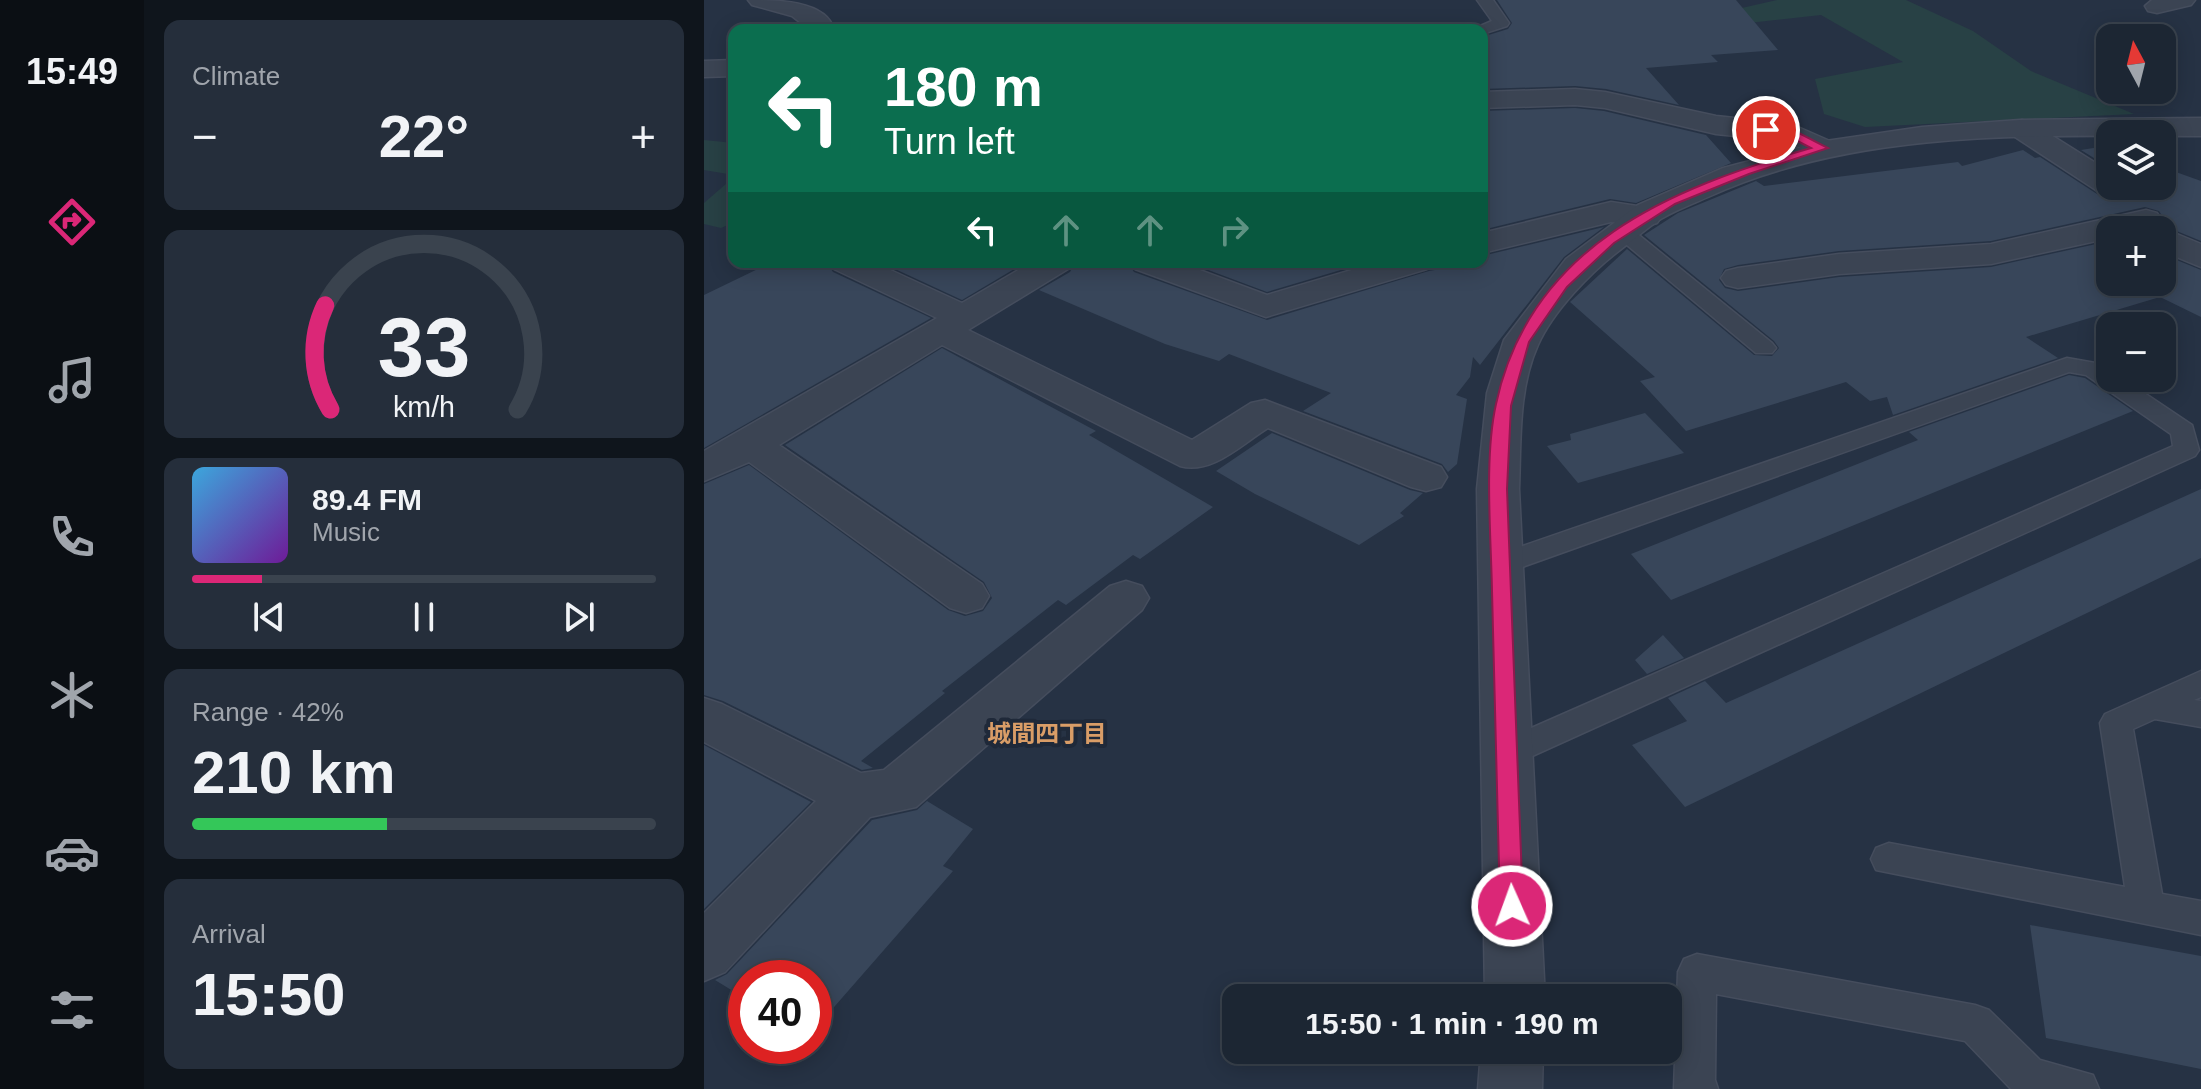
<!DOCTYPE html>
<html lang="en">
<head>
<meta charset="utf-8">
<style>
	:root { --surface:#1c2633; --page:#252e3b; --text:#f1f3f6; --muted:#a0a5ac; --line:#3a434e; --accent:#db2777 }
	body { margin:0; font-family:Helvetica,"Noto Sans JP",sans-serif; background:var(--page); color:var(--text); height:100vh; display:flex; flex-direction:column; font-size:30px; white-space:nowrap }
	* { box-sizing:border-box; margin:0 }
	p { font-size:26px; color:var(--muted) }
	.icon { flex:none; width:44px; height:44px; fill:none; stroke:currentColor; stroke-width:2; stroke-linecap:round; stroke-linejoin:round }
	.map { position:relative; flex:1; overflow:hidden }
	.drawer { display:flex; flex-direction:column; gap:20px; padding:20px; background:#0f151c; width:560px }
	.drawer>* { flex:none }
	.banner { position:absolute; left:24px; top:24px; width:760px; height:244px; border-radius:16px; box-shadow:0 4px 20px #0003,0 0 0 2px var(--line); background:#0b6e4f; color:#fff; overflow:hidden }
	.needle { width:52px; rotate:353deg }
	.fabs { position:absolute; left:1392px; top:24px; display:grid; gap:16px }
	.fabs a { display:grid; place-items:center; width:80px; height:80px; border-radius:16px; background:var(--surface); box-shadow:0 4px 20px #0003,0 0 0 2px var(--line); font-size:40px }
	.speed { position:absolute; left:24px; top:960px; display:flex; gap:16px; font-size:40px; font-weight:700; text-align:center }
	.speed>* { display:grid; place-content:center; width:104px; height:104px; border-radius:50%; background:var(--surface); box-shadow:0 4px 20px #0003,0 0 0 2px var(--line); line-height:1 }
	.speed .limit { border:12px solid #d22; background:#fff; color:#111 }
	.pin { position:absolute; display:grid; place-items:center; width:68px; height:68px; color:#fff; margin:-34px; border:4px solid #fff; border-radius:50%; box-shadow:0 2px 8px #0007 }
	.me { position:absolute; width:88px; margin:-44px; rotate:358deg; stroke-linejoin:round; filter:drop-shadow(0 0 6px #0008) }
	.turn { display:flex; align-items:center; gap:28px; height:168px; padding:0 24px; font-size:36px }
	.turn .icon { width:104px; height:104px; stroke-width:2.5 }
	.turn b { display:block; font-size:56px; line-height:68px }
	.lanes { display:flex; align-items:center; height:76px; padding:0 24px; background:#0003; justify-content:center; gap:40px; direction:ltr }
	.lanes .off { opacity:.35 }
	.big { font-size:60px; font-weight:700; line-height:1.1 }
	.drawer .widget { flex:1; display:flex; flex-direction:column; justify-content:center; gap:12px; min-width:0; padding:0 28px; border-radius:16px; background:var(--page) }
	.drawer .dial { align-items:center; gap:0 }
	.dial svg { height:208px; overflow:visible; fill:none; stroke:var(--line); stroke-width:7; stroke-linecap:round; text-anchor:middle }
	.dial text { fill:var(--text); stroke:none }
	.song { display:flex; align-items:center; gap:24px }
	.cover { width:96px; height:96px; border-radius:12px; background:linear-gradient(135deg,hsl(200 70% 55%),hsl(280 70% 35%)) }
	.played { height:8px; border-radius:4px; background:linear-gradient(90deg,var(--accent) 15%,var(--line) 15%) }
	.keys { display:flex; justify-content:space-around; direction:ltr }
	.heat { display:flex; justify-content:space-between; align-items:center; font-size:44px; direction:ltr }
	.charge { height:12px; border-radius:6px; background:linear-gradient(90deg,#34c759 42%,var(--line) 0) }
	.trip { position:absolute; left:518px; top:984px; width:460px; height:80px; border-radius:16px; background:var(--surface); box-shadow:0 4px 20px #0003,0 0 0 2px var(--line); font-weight:700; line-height:80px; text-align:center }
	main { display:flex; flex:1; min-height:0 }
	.menu { display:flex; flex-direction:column; width:144px; justify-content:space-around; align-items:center; background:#0b0f14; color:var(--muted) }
	.menu .icon { width:56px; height:56px }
	.menu .current { color:var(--accent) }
	.menu b { font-size:36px; color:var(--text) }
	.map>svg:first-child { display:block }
	.green { fill:#284145 }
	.building { fill:#38465a }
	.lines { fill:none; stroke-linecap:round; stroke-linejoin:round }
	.service-casing { stroke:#454d5d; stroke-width:3 }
	.minor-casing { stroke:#454d5d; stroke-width:3 }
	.tertiary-casing { stroke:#454d5d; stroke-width:3 }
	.service { fill:#3b4453; fill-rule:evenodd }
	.minor { fill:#3b4453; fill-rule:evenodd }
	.tertiary { fill:#3b4453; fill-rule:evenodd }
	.route { fill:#db2777; stroke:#8e194d; stroke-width:2 }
	.labels { text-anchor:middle; stroke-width:8; stroke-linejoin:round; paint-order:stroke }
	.neighbourhood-label { font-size:24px; font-weight:bold; fill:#d99d67; stroke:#1f2939 }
</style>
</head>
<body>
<main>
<nav class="menu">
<b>15:49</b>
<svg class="icon current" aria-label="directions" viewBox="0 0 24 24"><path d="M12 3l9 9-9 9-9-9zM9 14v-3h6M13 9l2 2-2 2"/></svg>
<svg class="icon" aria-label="music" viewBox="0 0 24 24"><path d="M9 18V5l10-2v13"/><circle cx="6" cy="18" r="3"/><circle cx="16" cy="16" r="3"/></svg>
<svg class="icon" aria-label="phone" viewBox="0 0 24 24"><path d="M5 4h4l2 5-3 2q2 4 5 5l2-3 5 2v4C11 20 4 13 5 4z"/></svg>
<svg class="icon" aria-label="climate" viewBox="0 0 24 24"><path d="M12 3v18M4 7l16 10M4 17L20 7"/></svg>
<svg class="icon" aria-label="car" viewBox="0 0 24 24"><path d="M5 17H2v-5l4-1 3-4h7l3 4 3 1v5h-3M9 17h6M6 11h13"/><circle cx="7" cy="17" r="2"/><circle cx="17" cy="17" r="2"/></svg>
<svg class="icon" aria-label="filters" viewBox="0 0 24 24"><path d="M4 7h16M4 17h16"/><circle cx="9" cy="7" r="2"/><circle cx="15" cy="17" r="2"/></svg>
</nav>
<section class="drawer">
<div class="widget"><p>Climate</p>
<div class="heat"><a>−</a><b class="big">22°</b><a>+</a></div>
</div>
<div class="widget dial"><svg viewBox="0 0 100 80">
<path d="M14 69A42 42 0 1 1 86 69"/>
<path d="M14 69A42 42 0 0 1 12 29" stroke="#db2777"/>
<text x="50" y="56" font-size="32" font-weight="700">33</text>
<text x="50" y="72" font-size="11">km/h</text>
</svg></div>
<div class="widget">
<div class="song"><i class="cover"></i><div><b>89.4 FM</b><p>Music</p></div></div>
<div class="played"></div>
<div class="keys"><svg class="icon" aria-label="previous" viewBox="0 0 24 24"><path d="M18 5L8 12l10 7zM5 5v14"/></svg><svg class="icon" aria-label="pause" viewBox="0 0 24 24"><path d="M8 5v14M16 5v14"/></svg><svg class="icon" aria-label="next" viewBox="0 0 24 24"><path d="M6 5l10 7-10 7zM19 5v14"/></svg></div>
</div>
<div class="widget"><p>Range · 42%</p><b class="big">210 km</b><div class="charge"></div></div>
<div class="widget"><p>Arrival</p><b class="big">15:50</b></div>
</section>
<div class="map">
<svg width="1497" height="1089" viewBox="0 0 1497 1089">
	<rect width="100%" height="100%" fill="#263244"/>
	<!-- green -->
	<path class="green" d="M1073,0h129l67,31 58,40 103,43 -269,13 -41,-13 -9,-35 88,-17 -82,-47 -82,9 -15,-12z
		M0,140l30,3v32l-30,-5z
		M30,177v45l-13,6 -17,-4v-21z"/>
	<!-- building -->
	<path class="building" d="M793,0h239l42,50 -67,5 7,7 -72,6 33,37 -73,-16 -31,-3 -93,3v-52l26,-8 4,-6z
		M871,108l29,3 102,24 25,28 -95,40 -26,-4 -128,31v-119z
		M1402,146l4,1v21l-29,-18z
		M1319,150l12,8 5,-1 57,37 12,3 13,-2 6,-9h34v-19l39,14v60l-39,-16 3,-5 -6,-9 -14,-4 -154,34 -152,10 -101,14 -14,4 -5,11 6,8 13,3 101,-14 152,-10 119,-26v41h52v-28l39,16v47l-41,-20 -134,40 32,21 -165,57 -6,-18 -17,4 -24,-19 -160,49 -46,-50 15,-4 -85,-75 57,-53 127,106 18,1 7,-8 -5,-7 -130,-106 34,-22 78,-32 8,5 194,-24 4,4z
		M900,227l-40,30 -84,108 -7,-8 -3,20 -14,18 11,4 -10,65 -9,8 -6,-8 -139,-53 28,-18 -102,-39 -10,7 -54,-17 -126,-54 31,-18 6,-10h51l7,10 133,48 162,-49 53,-9v-6z
		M68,262h54l7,10 98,46 -227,130v-153z
		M176,262h146l-64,38z
		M483,262h172l2,2 -94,28z
		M238,348l154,83 -7,4 124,72 -73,52 -7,-4 -67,50 -8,-5 -116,91 3,2 -84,68 12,7 -11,2 -139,-69 -19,-6v-211l45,-19 199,145 17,6 18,-5 9,-13 -8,-16 -199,-137z
		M1365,375l16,3 48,33 -462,189 -40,-46 287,-114 -9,-8z
		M941,413l39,40 -106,30 -31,-37 24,-6 -1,-6z
		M568,433l138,57 13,3 -23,20 4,3 -45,29 -104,-51 -39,-23z
		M1497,489v69l-516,249 -53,-62 55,-24 -19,-23 37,-17 21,22z
		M959,635l21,23 -37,16 -12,-14z
		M0,745l107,57 -107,107z
		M223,801l46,28 -30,37 10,5 -139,159v-52h-68v21l-31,-19 12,-6 145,-154 45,-10z
		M1326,925l171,31v113l-155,-31z"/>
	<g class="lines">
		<!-- service casing -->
		<g class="service-casing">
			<path id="service" d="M773,0h16l16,23 -2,3 -25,8v-4h-11l21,-9z
				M918,225l7,2 143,116 4,5 -4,5h-16l-141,-118 -3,-4z
				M1363,358l34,6 9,6v8h12l70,47 7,25 -4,6 -676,306 -12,4 -12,-4 -4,-9 4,-9 678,-298 -2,-12 -85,-59 -17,-3 -558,199 -10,3 -10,-3 -4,-7 4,-7z
				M1497,671v26l-7,3 7,1v26l-46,-8 -22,10 29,165 39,7v34l-325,-65 -5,-11 5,-11 13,-5 236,44 -25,-164 5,-9z
				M993,954l278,51 14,5 51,50 53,15 6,14h-88l-46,-48 -249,-47 -1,86 3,9h-44l4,-117 6,-13z"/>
		</g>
		<!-- minor casing -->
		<g class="minor-casing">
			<path id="minor" d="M44,0c26,0 79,0 86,30h-24l-18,-14 -40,-11z
				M1491,0l-4,5 -34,8 -9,-2 -3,-5 7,-6z
				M30,60v16l-30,1v-16z
				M871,89l30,3 111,24 75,8 41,18 5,6 -5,6 -10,3 -37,-16 -69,-7 -111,-26 -30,-3 -93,3v-16z
				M1318,120l10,3 78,49v14h15l-4,6 -11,2 -11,-2 -87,-57 -4,-6 4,-6z
				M907,202l46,7 5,7 -5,7 -11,3 -35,-4 -129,31v-20z
				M1442,210l11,3 5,7 -5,7 -47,3v8l-119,26 -152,10 -101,14 -12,-3 -5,-7 5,-7 12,-3 101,-14 152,-10z
				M1458,228l39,16v23l-39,-16v-21h-7z
				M125,262h44l89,41 70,-41h41l-5,7 -100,61 224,110 59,-37 14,-3 176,67 6,10 -6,10 -15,4 -15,-4 -143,-59c-26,16 -56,47 -88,38l-238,-121 -163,100 203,139 7,12 -7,12 -16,5 -16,-5 -201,-146 -45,19v-30l233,-133 -103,-49z
				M426,262h48l89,33 112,-33h53l-5,7 -161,48 -131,-48z
				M422,581l16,5 7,12 -7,12 -226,197 -46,10 -145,155 -21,9v-68l112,-112 -112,-59v-44l18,6 139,69 23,-3 226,-184z"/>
		</g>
		<!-- tertiary casing -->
		<g class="tertiary-casing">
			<path id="tertiary" d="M1497,118v18c-158,0 -341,-9 -493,61 -16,7 -34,14 -49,23 -13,9 -26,20 -39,30 -29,22 -67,61 -82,95 -20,44 -17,97 -19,144l26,509h-60l-8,-509 10,-96 17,-53 62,-81 72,-54 85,-37 103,-27 96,-14 98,-7z
				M777,1050h62l-1,39h-64z"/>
		</g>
		<!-- service -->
		<use href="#service" class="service"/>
		<!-- minor -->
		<use href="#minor" class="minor"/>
		<!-- tertiary -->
		<use href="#tertiary" class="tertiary"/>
	</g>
	<!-- route -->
	<path class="route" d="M1062,127l29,4 33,17 -79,26 -74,30 -61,39 -47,44 -38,55 -18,64 -4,83 16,417 -3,8 -8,3 -9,-3 -3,-8c-3,-105 -5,-210 -8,-315 -1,-56 -8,-133 4,-187 34,-159 175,-216 315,-256l-23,-12 -26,-3 -2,-3z"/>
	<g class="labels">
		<!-- neighbourhood labels -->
		<g class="neighbourhood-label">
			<text x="343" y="742">城間四丁目</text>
		</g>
	</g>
</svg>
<div class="fabs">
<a><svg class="needle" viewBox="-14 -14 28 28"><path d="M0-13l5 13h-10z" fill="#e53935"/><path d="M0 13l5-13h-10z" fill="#a0a5ac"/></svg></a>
<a><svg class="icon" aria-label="layers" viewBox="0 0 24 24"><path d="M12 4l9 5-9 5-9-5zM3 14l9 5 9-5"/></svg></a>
<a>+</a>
<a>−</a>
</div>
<div class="speed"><div class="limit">40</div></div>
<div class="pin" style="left:1062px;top:130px;background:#d93025"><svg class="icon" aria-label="arrive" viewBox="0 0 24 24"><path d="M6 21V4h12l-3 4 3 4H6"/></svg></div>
<svg class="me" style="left:808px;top:906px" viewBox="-20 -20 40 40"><circle r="17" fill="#db2777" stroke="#fff" stroke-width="3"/><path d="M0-11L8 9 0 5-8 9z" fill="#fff"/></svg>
<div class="trip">15:50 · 1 min · 190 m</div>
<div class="banner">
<div class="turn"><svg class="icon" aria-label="left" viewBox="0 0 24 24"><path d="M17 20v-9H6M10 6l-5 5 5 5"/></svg><div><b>180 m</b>Turn left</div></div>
<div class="lanes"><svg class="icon" aria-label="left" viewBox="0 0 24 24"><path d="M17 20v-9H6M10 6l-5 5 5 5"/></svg><svg class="icon off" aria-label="ahead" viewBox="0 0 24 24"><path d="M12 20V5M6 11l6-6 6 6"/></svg><svg class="icon off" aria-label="ahead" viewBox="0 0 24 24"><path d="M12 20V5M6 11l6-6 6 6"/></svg><svg class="icon off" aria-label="right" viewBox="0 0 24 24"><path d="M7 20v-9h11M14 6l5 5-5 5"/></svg></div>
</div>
</div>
</main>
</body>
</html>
